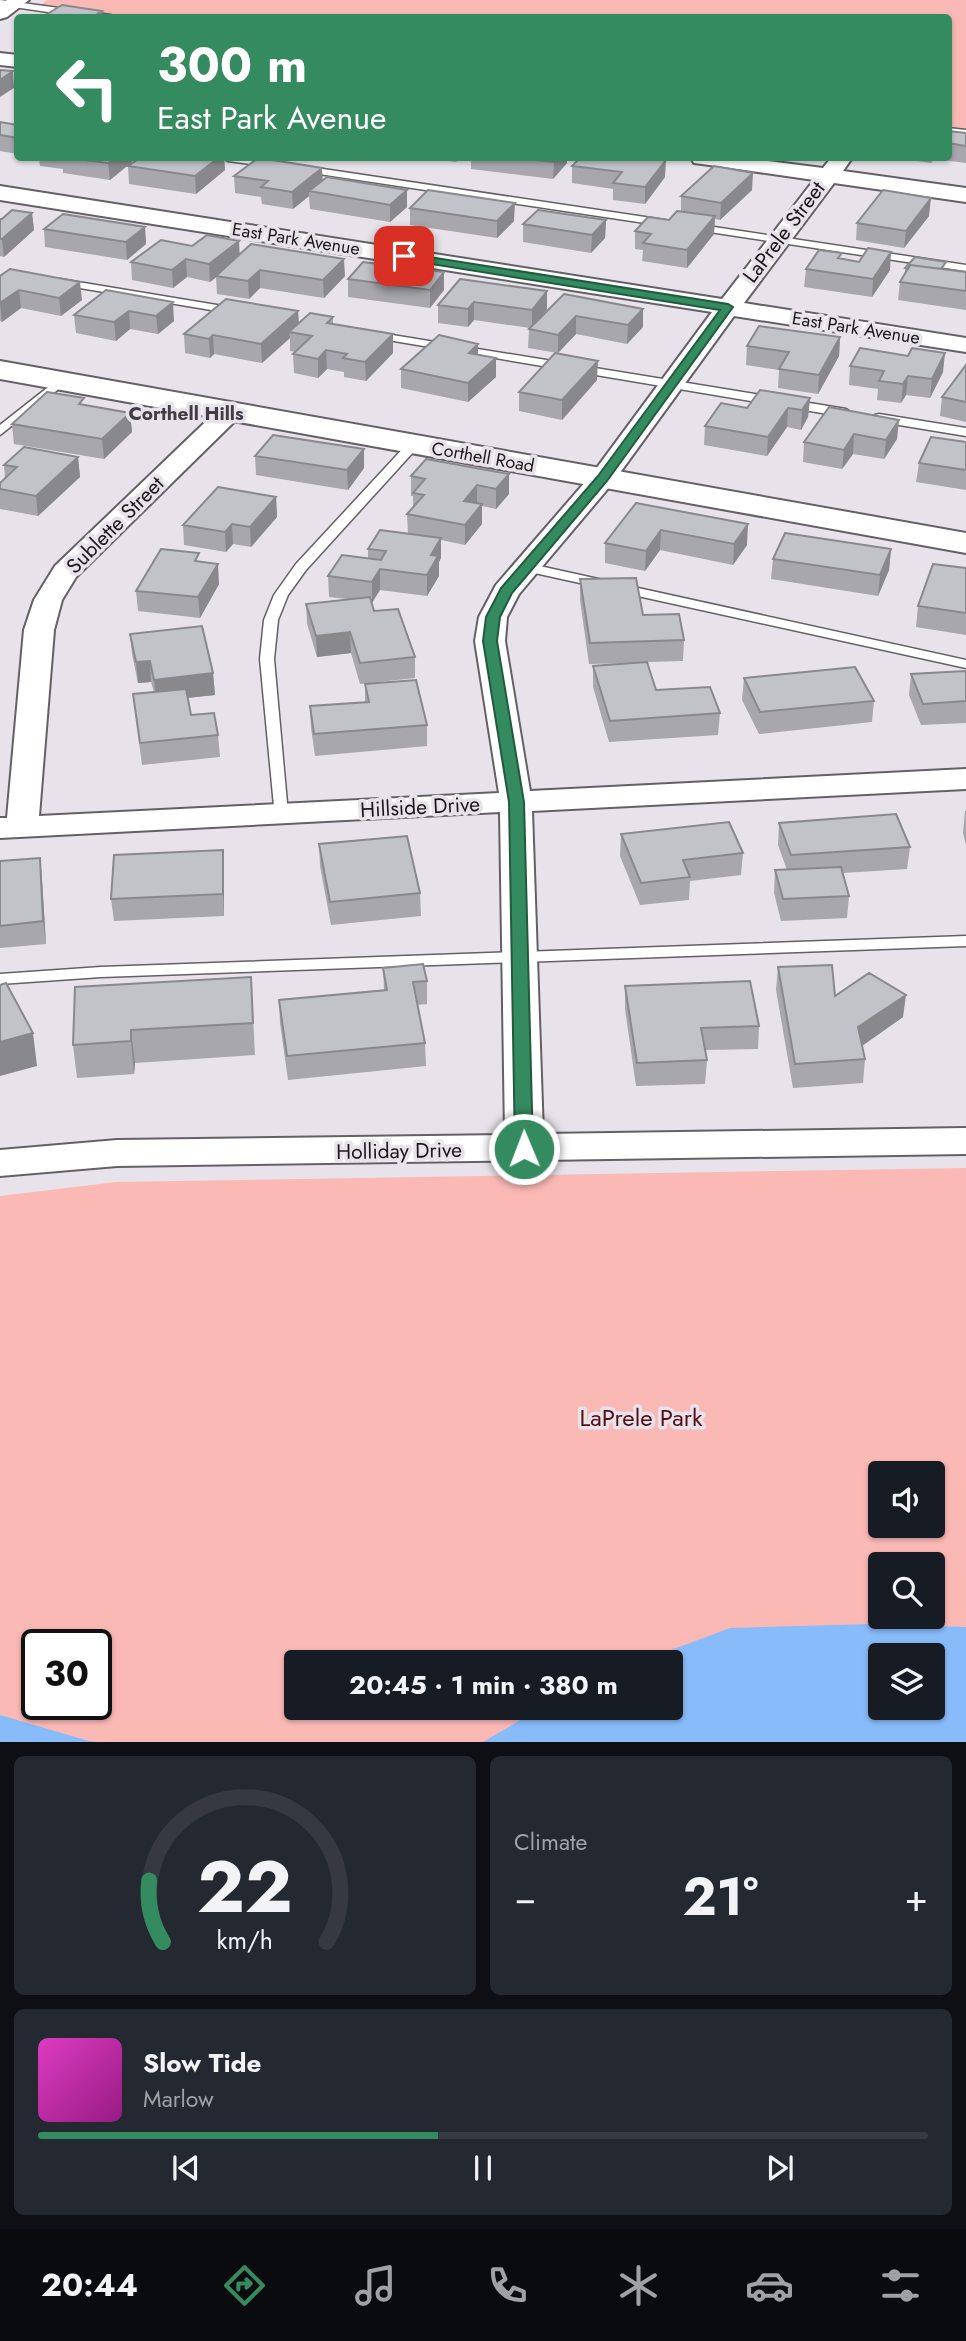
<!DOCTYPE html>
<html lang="en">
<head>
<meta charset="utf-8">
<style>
	:root { --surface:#171b24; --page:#242831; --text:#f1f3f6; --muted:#9ea1a6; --line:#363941; --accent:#348b5f }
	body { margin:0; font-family:Jost,sans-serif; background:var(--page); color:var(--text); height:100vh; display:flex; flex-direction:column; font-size:26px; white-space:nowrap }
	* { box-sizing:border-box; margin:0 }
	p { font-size:23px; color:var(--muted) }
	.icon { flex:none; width:38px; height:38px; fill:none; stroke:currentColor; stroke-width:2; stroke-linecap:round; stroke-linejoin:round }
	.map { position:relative; height:1742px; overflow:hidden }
	.panel { display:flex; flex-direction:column; gap:14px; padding:14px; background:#0d0f14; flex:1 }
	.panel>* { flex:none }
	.hud { position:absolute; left:14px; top:14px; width:938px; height:147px; border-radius:7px; box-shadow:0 2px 5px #0004; background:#348b5f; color:#fff; overflow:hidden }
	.tools { position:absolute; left:868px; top:1461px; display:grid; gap:14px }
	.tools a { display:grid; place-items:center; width:77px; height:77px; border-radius:7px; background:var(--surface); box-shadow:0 2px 5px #0004; font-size:35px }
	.speed { position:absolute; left:21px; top:1629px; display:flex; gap:14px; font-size:35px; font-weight:700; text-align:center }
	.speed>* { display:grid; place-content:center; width:91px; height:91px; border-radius:50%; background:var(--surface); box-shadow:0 2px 5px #0004; line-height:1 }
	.speed .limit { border:4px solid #111; border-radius:10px; background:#fff; color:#111 }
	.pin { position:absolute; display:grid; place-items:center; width:60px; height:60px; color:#fff; margin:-30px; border-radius:14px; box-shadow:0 4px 10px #0006 }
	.me { position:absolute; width:77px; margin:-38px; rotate:359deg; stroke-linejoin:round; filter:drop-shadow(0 0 5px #0008) }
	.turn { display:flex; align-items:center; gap:24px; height:147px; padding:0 28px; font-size:32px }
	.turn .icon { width:91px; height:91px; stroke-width:2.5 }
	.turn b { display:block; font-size:49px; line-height:60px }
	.big { font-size:52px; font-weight:700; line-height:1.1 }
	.panel .widget { flex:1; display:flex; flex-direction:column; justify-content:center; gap:10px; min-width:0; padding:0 24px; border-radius:10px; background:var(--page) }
	.panel .dial { align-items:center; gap:0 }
	.dial svg { height:182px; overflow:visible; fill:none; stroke:var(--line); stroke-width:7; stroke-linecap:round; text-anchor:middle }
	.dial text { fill:var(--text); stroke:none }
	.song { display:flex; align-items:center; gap:21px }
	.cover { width:84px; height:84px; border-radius:10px; background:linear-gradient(135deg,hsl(310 70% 55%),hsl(310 70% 35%)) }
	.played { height:7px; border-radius:4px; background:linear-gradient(90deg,var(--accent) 45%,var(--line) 45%) }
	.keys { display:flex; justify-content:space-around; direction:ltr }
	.heat { display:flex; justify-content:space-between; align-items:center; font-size:38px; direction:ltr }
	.panel .tiles { flex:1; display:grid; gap:14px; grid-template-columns:1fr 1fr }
	.widget:last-child { grid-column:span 2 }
	.trip { position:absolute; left:284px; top:1650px; width:399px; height:70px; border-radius:7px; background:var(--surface); box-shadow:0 2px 5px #0004; font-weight:700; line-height:70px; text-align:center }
	.menu { display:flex; height:112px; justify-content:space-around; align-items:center; background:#090b0e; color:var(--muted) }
	.menu .icon { width:49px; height:49px }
	.menu .on { color:var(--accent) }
	.menu b { font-size:32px; color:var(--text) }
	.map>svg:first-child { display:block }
	.green { fill:#fbb9b6; fill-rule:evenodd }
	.water { fill:#88bbf9; fill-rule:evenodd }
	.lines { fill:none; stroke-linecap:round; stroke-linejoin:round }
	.lane-casing { stroke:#646066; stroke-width:3 }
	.street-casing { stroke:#646066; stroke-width:4 }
	.secondary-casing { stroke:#646066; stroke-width:4 }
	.lane { fill:#fff; fill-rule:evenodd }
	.street { fill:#fff; fill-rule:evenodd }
	.secondary { fill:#fff; fill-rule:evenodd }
	.wall { fill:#a7a7ad }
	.shaded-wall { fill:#88888d }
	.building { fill:#c2c2c9; stroke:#88888d; stroke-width:2 }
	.route { fill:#348b5f; stroke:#225a3e; stroke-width:2 }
	.labels { text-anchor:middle; stroke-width:7; stroke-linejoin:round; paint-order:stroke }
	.far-street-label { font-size:18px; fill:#1a181a; stroke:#e8e3ea }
	.far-neighbourhood-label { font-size:19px; font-weight:bold; fill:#413d42; stroke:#e8e3ea }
	.street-label { font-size:21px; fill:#1a181a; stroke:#e8e3ea }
	.near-park-label { font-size:24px; fill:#580c13; stroke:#e8e3ea }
</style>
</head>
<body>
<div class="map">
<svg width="966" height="1743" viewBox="0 0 966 1743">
	<rect width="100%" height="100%" fill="#e8e3ea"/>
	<!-- green -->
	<path class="green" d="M47,0h919v136l-17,-2 -1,-116h-858l-56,-8z
		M966,1168v574h-966v-546l116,-14zM880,1474h53v52h-53zM880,1564h53v53h-53zM37,1645h59v59h-59zM880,1656h53v52h-53zM296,1662h374v46h-374z"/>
	<!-- water -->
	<path class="water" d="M871,1624l95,3v115h-483l58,-34h129v-46h-31l91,-34zM880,1656h53v52h-53z
		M0,1715l89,26 9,1h-98z"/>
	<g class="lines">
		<!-- lane casing -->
		<g class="lane-casing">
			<path id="lane" d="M0,0l111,15 4,3h-26l-89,-13z
				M948,128l18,2v6l-18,-2z
				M223,158h24l32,6 -5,3 -46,-6z
				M303,166l362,54 5,3 -5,3 -366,-55 -1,-2z
				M694,224l272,41v6l-276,-42v-4z
				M60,279l175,29 6,3 -6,3 -179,-30 -2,-2z
				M374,332l472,77 6,4 -6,4 -476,-80v-4z
				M61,377l4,1v6l-65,51v-10z
				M879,414l87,14v8l-91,-15v-6z
				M413,441l6,4 -2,3 -111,122 -18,25 -10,25 -4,39 14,155 -3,3h-10l-15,-158 4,-39 10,-25 22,-31 113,-122z
				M526,563l77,17 2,3 -7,4 -77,-17v-6z
				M620,584l346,76v8l-351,-77 -2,-3z
				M966,936v10l-865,31 -101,7v-10l101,-7z"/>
		</g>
		<!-- street casing -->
		<g class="street-casing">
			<path id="street" d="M7,0h22l-22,17 -7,2v-14z
				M0,53l18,2v12l-18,-2z
				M691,158h53l79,10 8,-10h21l-9,13 123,17v14l-132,-19 -90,120 222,35v14l-232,-36 -123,169 -92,109 -12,23 -2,24 25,150 436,-22v20l-434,22 11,323 423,-6v26l-849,12 -117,10v-26l117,-10 388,-5 -5,-323 -500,26v-20h7l17,-188 10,-30 21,-34 166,-159 9,-3 9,3 4,5 -4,5 -163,160 -14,23 -8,30 -15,186 460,-23 -24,-152 4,-24 17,-32 97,-112 119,-161 -712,-112v-14l722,113 92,-119 -112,-16 -8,-1z"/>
		</g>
		<!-- secondary casing -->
		<g class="secondary-casing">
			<path id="secondary" d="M0,361l966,172v20l-966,-174z"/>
		</g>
		<!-- lane -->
		<use href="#lane" class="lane"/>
		<!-- street -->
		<use href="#street" class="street"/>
		<!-- secondary -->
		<use href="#secondary" class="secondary"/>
	</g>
	<!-- wall -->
	<path class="wall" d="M0,122l18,3v29l-18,-3z
		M948,131l18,2v30l-32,-4 -3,4 -37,-5h54z
		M39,158h92l1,4 -22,18 -47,-7v-4l-23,-3z
		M140,158h84l1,12 -29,24 -67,-10 -1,-18z
		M425,158h37l-6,4z
		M471,158h96v5l-14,16 -82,-10z
		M572,166l93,11 -20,27 -32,-4v-11l-41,-6z
		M234,176l89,4 84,27 -17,15 -80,-13 -1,-13 -16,13 -31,-5 -1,-7 -26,-4z
		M752,190l-32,30 -5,-1 -1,15 -27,34 -45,-7 1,-11 -8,-1v-18l34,-11 12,-9v-15z
		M410,208l104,13 -17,17 -87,-13z
		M32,213l2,17 -30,27 -4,-1v-37z
		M929,216l-25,32 -48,-8 1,-17z
		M606,220l-1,18 -14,15 -68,-11v-18z
		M145,227l1,17 -19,16 -82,-13 -1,-18z
		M239,241v14l106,21 -21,22 -64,-10 -11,11 -32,-5 -1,-17 -6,5 -23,-5 -14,11 -41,-8 -1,-18 61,-16z
		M842,259l17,3 31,8 -18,27 -68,-10 2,-18z
		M905,268l40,1 21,3v38l-68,-10 2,-18 5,-8z
		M444,272v18l-14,18 -82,-11v-18z
		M0,276l82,24 -21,16 -40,-8 -19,14 -2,-1z
		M106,290l68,31 -16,13 -28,-5 -14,12 -40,-8 -2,-18z
		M547,291v18l-6,8 102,-8v18l-16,17 -51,-10 -18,19 -30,-5 1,-19 1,-1 -56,-8 -6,7 -30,-4v-18z
		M298,311l1,12 34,-6v7l60,29 -27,28 -22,-4v-5l-17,-3 -9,9 -24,-5 -1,-19 3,-2 -6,-1v-13l-28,25 -48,-9 -4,4 -25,-5 -1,-19z
		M840,337l-1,19 -21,38 -40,-6 1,-18 -33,-5 1,-19z
		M478,344v11l18,22 -28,25 -67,-14v-19z
		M966,365v57l-26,-6 2,-19z
		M850,366l93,6 -13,26 -24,-3 -5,8 -24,-3 1,-11 -29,-4z
		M597,380l-35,40 -43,-9v-19z
		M810,398l-2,19 -7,13 -14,-3 -20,29 -63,-11 1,-19 42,-18z
		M85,405l45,8 2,19 -28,27 -90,-15 -2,-20z
		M829,407l68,32 -13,20 -31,-5 -11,15 -39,-7 1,-20z
		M966,442v48l-50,-8 3,-19z
		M364,449v19l-16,22 -92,-15 -1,-19z
		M78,457l2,20 -42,39 -38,-7v-26l5,-5 -1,-13z
		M426,459l83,35 -13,15 -14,-3v18l-17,21 -24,-5v18l-2,4v14l-12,20 -47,-6 -9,13 3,8 41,46v21l-55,6 -9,-31 -34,4 -10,-33 -1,-20 41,-5 -18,-2 -1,-21 40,-18v-9l40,-15 -1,-20 6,-7v-11h-2v-20z
		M276,497l1,20 -26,30 -18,-3 -7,8 -42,-7 -1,-20z
		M636,503l111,42 -14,20 -73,-15 -15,21 -40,-8v-20z
		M891,549l-2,21 -11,26 -107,-17 2,-20z
		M966,568v67l-50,-8 2,-21z
		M580,579l63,36 41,25 -1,21 -36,1 9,28 64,23 -2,22 -109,7 -16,-55v-21l45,-3 -49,1 -9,-64z
		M219,584l-19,34 -62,-7 -2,-20z
		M130,634l83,39 2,22 -27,3 3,17 27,20 2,22 -78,8 -9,-71 21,-2 -3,-10 -13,1 -6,-29z
		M966,671v52l-45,2 -12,-30 2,-21z
		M744,678l130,23 -2,21 -113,12 -17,-34z
		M365,684l62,41v21l-112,10 -4,-28 -1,-22 55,-4z
		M965,811h1v34l-3,-12z
		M779,823l131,24 -3,22 -64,4 6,23 -2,22 -66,3 -7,-28 1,-23h12l-9,-25z
		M621,834l122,19 -2,22 -51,6 -1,19 -49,5 -20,-49z
		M319,844l101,49 1,23 -90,9 -11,-59z
		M40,858l2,22 4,64 -46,4v-87z
		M224,872v44l-110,5 -3,-22z
		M778,967l57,29 68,21 -41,29 3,13 -2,24 -70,5 -17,-98z
		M383,968l44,13v23l-10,1 8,38 1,23 -138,14 -8,-57 -1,-23 105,-10z
		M251,977l4,78 -120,8 -1,11 -57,4 -4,-33z
		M625,986l134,40 -1,23 -53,1 2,10 -2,24 -69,2 -11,-77z"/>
	<!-- shaded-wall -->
	<path class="shaded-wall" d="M102,11v7h-11z
		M13,71l1,17 -14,9v-17z
		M115,158h16l1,4 -22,18 -2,-17z
		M218,158h6l1,12 -29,24 -1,-18z
		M557,158h10v5l-14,16 1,-17z
		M666,160l-1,17 -20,27v-17z
		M322,168l1,17 -14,6v5l-16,13 -1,-17z
		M753,173l-1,17 -32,30 1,-17z
		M407,190v17l-17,15v-17z
		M931,198l-2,18 -25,32 2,-17z
		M515,203l-1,18 -17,17v-17z
		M32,213l2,17 -30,27 -2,-18z
		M715,216l-1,18 -27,34v-18z
		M606,220l-1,18 -14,15 1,-18z
		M145,227l1,17 -19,16 -1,-18z
		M239,241l1,18 -30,23 -1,-18z
		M891,252l-1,18 -18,27 1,-18z
		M186,259l1,18 -14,11 -1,-18z
		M344,259l1,17 -21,22 -1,-18z
		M260,270v18l-11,11 -1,-18z
		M444,272v18l-14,18v-18z
		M80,282l2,18 -21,16 -2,-18z
		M19,290l2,18 -19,14 -2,-19z
		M547,291v18l-15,19v-18z
		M173,302l1,19 -16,13 -2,-18z
		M474,302v18l-6,7v-18z
		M643,309v18l-16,17 1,-19z
		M129,311l1,18 -14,12 -2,-19z
		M298,311l1,19 -10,2 1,6 -28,25 -1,-19z
		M576,316v18l-18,19v-18z
		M393,334v19l-27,28 -1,-19z
		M213,335l1,19 -4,4 -1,-19z
		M840,337l-1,19 -21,38 1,-19z
		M478,344v18l-9,-9z
		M326,350l1,19 -9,9v-19z
		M945,353l-2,19 -13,26 2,-19z
		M496,358v19l-28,25v-19z
		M598,361l-1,19 -35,40v-20z
		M908,376l-2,19 -5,8 2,-19z
		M810,398l-2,19 -7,13 1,-20z
		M788,408l-1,19 -20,29 1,-19z
		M130,413l2,19 -28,27 -2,-20z
		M899,420l-2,19 -13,20 2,-19z
		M854,434l-1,20 -11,15 2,-19z
		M364,449v19l-16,22 -1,-20z
		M78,457l2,20 -42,39 -2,-20z
		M509,474v20l-13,15v-20z
		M477,485v20l-13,-4z
		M276,497l1,20 -26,30 -1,-20z
		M482,504v20l-17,21v-20z
		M232,524l1,20 -7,8 -1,-20z
		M748,524l-1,21 -14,20 1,-21z
		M661,530l-1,20 -15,21 1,-20z
		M441,538v20l-2,4v14l-12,20v-21l4,-20z
		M891,549l-2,21 -11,26 2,-21z
		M218,564l1,20 -19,34 -2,-21z
		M380,569v21l-8,13v-21z
		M350,632l1,21 -34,4 -1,-21z
		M150,661l1,21 -13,1 -2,-21z
		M213,673l2,22 -59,6 -2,-21z
		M223,850l1,22v44l-1,-22z
		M40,858l2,22 4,64 -3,-23z
		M906,995l-3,22 -47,33 2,-23z
		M131,1030l4,33 -1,11 -3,-33z
		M33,1033l4,33 -37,10v-34z"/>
	<!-- building -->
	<path class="building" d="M62,5l40,6 -11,7h-36l-11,-2z
		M0,70l13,1 -13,9z
		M0,122l18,3v13l-18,-3z
		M948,131l18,2v13l-18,-3z
		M69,158h46l-7,5z
		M140,158h78l-23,18 -67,-10z
		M258,158h2l62,10 -30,24 -31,-5 7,-6 -34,-5z
		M516,158h41l-3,4z
		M580,158h64l22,2 -21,27 -32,-4 9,-11 -50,-6z
		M714,166l39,7 -32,30 -40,-7z
		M327,177l80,13 -17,15 -81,-14z
		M428,190l87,13 -18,18 -87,-13z
		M883,190l48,8 -25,33 -49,-8z
		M12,210l20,3 -30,26h-2v-20h2z
		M538,210l68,10 -14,15 -69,-11z
		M677,211l38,5 -28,34 -44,-7 8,-9 -16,-3 13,-14 21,3z
		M63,214l82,13 -19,15 -82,-13z
		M207,235l32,6 -30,23 -23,-5 -14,11 -41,-8 30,-22 31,6z
		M251,244l93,15 -21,21 -63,-10 -12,11 -32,-5z
		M868,248l23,4 -18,27 -67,-10 13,-19 23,3 -4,5 21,4z
		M915,257l31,5 -5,7 -31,-4 -2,4 -3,-1z
		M363,262l81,10 -14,18 -82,-11z
		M910,265l56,7v19l-66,-9z
		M10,269l70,13 -21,16 -40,-8 -19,13v-27z
		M460,279l87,12 -15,19 -58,-8 -6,7 -30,-4z
		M106,290l67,12 -17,14 -27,-5 -15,11 -40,-7z
		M564,294l79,15 -15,16 -52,-9 -18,19 -29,-6z
		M226,299l72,12 -37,33 -48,-9 -4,4 -25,-5z
		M310,313l23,4 -6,6 66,11 -28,28 -22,-4 4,-4 -21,-4 -8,9 -25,-5 19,-18 -23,-4z
		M759,326l81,11 -21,38 -40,-6 10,-17 -42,-6z
		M439,335l39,9 -9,9 27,5 -28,25 -67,-14z
		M860,348l48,8 4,-8 33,5 -13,26 -24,-3 -5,8 -24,-3 5,-10 -34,-5z
		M555,353l43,8 -36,39 -43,-8z
		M966,365v37l-24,-5z
		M760,390l50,8 -8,12 -14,-2 -20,29 -63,-11 16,-23 26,5z
		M47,392l37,6 -5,6 51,9 -28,26 -90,-15z
		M829,407l70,13 -13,20 -32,-6 -10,16 -40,-8z
		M273,435l91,14 -17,21 -92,-14z
		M931,437l35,5v28l-47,-7z
		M24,447l54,10 -42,39 -36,-7v-6l17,-16 -13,-2z
		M426,459l83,15 -13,15 -19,-4 -13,16 18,3 -17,21 -58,-11 17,-19 -11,-2 12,-14 -14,-3z
		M218,487l58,10 -26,30 -18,-3 -7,8 -42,-7z
		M636,503l112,21 -14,20 -73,-14 -15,21 -41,-8z
		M380,530l61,8 -10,17 7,1 -11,19 -47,-6 -8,13 -44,-6 14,-21 39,5 5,-9 -18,-2z
		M785,533l106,16 -11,26 -107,-16z
		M161,549l38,4 -4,8 23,3 -20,33 -62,-6z
		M933,564l33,4v45l-48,-7z
		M636,578l7,37 36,-1 5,26 -94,3 -10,-64z
		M370,597l4,14 24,-2 17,48 -55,6 -10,-31 -34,4 -10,-32z
		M202,626l11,47 -59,7 -4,-19 -14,1 -6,-28z
		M647,662l9,28 54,-3 10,26 -110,8 -17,-55z
		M855,667l19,34 -114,11 -16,-34z
		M966,671v30l-43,3 -12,-30z
		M416,680l11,45 -113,9 -4,-28 59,-4 -4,-18z
		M186,689l5,26 23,-2 4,22 -78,8 -7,-49z
		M896,814l14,33 -119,8 -12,-32z
		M729,822l14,31 -60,7 7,17 -49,6 -20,-49z
		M407,836l13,57 -90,9 -11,-58z
		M223,850v44l-112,5 3,-44z
		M40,858l3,63 -43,5v-65z
		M841,867l8,29 -66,3 -8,-29z
		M423,964l4,17 -14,1 12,61 -138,13 -8,-56 108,-10 -4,-22z
		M832,965l3,31 34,-23 37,22 -48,32 7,32 -70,5 -17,-97z
		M251,977l2,46 -122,7v11l-58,4 2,-58z
		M750,981l9,45 -58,2 6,32 -70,3 -12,-77z
		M6,983l27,50 -33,9v-57z"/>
	<!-- route -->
	<path class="route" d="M404,253l324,51 5,3 -126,174 -95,112 -12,24 -3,24 27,161 9,347 -9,6 -9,-6 -6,-347 -26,-161 3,-24 15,-29 97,-112 122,-166 -320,-51v-5z"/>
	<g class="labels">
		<!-- far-street labels -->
		<g class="far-street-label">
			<text transform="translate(296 239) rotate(9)" y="6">East Park Avenue</text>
			<text transform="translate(856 328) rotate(9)" y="6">East Park Avenue</text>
			<text transform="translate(483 457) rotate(10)" y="6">Corthell Road</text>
		</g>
		<!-- far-neighbourhood labels -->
		<g class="far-neighbourhood-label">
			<text x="186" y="420">Corthell Hills</text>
		</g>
		<!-- street labels -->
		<g class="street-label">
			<text transform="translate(784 232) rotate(-53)" y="7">LaPrele Street</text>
			<text transform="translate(115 525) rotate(-45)" y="7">Sublette Street</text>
			<text transform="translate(420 807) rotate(-3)" y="7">Hillside Drive</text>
			<text transform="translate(399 1151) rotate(-1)" y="7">Holliday Drive</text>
		</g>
		<!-- near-park labels -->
		<g class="near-park-label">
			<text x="641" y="1426">LaPrele Park</text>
		</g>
	</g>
</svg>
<div class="tools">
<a><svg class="icon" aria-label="sound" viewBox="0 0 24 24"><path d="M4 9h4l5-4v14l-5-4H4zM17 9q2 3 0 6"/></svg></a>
<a><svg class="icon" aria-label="search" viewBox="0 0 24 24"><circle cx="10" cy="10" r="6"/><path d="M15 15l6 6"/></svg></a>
<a><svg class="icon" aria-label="layers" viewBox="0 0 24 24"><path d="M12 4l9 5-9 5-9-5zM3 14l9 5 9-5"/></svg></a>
</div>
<div class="speed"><div class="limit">30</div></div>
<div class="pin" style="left:404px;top:256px;background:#d93025"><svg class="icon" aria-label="arrive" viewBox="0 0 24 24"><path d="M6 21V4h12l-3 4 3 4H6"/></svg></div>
<svg class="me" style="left:524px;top:1149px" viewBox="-20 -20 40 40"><circle r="17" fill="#348b5f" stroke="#fff" stroke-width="3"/><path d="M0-11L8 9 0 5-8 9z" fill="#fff"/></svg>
<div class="trip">20:45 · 1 min · 380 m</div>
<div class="hud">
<div class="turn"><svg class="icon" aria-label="left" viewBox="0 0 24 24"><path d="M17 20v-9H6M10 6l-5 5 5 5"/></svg><div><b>300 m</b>East Park Avenue</div></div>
</div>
</div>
<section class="panel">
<div class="tiles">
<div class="widget dial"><svg viewBox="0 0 100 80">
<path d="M14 69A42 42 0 1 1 86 69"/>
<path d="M14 69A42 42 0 0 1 8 42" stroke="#348b5f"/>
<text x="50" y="56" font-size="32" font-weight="700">22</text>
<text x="50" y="72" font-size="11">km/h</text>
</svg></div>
<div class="widget"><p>Climate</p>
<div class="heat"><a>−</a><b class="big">21°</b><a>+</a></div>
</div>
<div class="widget">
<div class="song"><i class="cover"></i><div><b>Slow Tide</b><p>Marlow</p></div></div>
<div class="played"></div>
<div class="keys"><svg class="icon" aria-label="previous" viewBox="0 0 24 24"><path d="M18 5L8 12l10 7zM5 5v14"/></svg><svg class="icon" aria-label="pause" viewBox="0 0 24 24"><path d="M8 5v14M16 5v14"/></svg><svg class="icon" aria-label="next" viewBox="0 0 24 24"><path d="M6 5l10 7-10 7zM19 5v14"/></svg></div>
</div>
</div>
</section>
<nav class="menu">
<b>20:44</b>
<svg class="icon on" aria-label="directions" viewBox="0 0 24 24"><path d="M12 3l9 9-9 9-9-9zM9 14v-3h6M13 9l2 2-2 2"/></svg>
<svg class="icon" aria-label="music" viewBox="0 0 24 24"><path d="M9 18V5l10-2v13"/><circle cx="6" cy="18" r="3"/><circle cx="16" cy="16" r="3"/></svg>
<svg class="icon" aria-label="phone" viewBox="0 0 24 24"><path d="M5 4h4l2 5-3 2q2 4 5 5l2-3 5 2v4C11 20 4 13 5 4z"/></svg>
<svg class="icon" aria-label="climate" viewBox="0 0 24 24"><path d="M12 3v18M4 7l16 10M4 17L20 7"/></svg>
<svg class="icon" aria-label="car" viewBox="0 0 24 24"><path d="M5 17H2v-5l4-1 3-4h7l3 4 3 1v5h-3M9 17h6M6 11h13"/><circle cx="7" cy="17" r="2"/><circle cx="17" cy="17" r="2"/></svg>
<svg class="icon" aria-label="filters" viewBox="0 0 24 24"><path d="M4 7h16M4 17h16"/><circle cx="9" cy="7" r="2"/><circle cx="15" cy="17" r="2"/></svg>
</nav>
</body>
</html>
